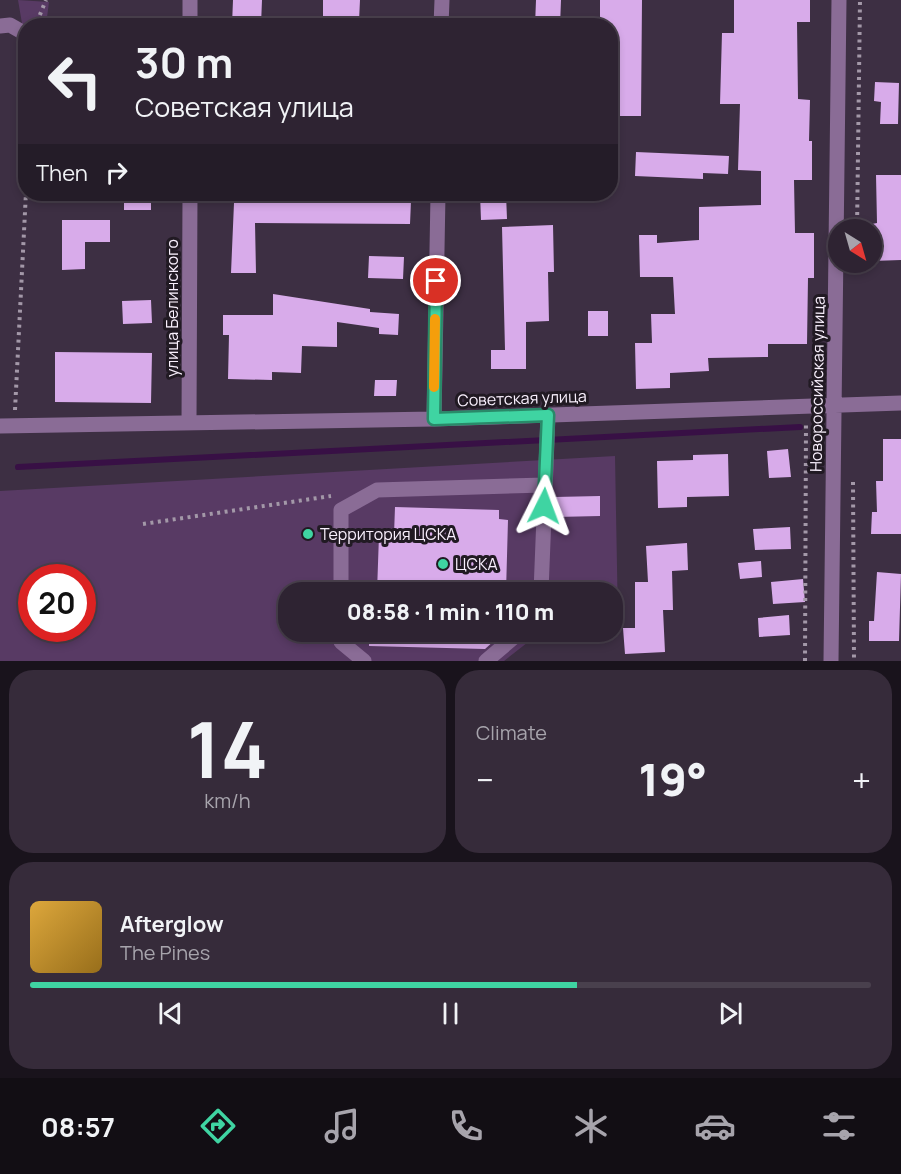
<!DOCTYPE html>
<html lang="en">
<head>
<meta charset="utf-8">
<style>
	:root { --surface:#2e2332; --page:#362b3a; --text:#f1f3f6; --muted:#a7a4ac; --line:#49404d; --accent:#3fd4a2 }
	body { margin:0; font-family:Manrope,sans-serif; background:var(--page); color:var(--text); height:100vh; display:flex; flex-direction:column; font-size:22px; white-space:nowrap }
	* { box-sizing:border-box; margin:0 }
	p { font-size:20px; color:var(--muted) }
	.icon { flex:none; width:33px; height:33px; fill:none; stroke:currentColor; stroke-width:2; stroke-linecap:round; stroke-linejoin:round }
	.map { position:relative; height:661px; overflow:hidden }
	.panel { display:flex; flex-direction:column; gap:9px; padding:9px; background:#19131c; flex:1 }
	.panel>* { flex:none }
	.banner { position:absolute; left:18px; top:18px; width:600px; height:183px; border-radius:24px; box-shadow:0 3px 9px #0003,0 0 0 2px var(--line); background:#2e2332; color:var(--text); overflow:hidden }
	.needle { width:39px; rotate:143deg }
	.tools { position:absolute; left:828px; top:219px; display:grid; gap:12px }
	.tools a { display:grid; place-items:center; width:54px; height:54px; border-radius:50%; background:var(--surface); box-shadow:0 3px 9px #0003,0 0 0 2px var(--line); font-size:30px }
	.speed { position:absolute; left:18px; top:564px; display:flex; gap:12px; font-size:30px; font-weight:700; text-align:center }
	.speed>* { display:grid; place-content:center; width:78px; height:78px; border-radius:50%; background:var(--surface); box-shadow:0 3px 9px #0003,0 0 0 2px var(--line); line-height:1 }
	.speed .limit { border:9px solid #d22; background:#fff; color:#111 }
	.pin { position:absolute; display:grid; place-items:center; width:51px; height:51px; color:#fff; margin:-26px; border:3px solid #fff; border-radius:50%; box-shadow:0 2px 6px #0007 }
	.me { position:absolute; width:66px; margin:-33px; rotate:3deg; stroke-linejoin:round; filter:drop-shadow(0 0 4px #0008) }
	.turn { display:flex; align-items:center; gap:21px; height:126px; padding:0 18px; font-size:27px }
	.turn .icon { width:78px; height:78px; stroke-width:2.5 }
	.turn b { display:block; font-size:42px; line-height:51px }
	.then { display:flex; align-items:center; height:57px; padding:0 18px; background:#0003; gap:12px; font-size:22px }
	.big { font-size:45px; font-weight:800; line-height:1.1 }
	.panel .widget { flex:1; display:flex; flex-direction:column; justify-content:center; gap:9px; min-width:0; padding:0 21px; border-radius:24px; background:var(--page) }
	.panel .dial { align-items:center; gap:0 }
	.dial b { font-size:78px; line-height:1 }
	.song { display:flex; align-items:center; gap:18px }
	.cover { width:72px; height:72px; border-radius:9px; background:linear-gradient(135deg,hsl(40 70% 55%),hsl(40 70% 35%)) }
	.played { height:6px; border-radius:3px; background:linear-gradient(90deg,var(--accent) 65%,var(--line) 65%) }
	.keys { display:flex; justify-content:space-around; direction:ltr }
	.heat { display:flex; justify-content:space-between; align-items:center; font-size:33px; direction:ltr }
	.panel .tiles { flex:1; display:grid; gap:9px; grid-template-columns:1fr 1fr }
	.widget:last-child { grid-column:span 2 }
	.trip { position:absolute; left:278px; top:582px; width:345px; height:60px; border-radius:24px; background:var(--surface); box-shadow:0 3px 9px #0003,0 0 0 2px var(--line); font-weight:800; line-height:60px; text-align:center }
	.dock { display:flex; height:96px; justify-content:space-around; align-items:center; background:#120e14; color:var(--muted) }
	.dock .icon { width:42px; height:42px }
	.dock .selected { color:var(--accent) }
	.dock b { font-size:27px; color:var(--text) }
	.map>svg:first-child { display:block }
	.green { fill:#583a64; fill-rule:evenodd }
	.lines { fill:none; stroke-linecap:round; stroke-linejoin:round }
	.stream { stroke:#381045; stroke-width:6 }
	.building { fill:#d8abea }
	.path { stroke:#a398a8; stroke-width:4; stroke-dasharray:3 4.5; stroke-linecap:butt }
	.minor { stroke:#8a6c96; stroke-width:15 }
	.route-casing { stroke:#298a69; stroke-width:15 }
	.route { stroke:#3fd4a2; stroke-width:10 }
	.slow { stroke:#f59e0b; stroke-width:10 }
	.poi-dot { fill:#3fd4a2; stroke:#211a23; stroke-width:2 }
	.labels { text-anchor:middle; stroke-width:6; stroke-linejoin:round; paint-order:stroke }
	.street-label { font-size:16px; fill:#f9f0fd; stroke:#211a23 }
	.poi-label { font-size:16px; fill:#f9f0fd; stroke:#211a23; text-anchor:start }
</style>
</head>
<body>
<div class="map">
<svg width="901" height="661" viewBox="0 0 901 661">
	<rect width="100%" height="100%" fill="#3d2f43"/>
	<!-- green -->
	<path class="green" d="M18,0l31,2 -3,23 -20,1 -1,15z
		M615,456l3,166 -6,1v-31h-324v40h253l-37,29h-504v-170zM32,578h50v50h-50z"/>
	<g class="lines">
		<!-- stream -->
		<path class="stream" d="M18,467l782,-40"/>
	</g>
	<!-- building -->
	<path class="building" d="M233,0h29l-1,25h-29z
		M323,0h37l-1,21 -36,-1z
		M536,0h25l-1,26h-25z
		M600,0h42l-1,116h-31v-90h-10z
		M734,0h76v22h-13l1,77 12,1 -1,41h3v39h-18l1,53h19v45h-6l-1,66h-39v13l-60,1 1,13 -39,2v15l-34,1 -1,-46h17l-1,-29h24l-2,-37h-33l-1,-42h18v8l42,-3v-33l62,-2v-34l-23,-1 2,-66h-20l2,-71h12z
		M875,82l24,1 -1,41h-18l1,-22 -7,-1z
		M636,152l93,4 -1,18 -25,-1v6l-68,-3z
		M876,175h25v85l-29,1v-37l5,-1z
		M124,194h27v16h-27z
		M248,194h25v6l50,1v-7h37v6l51,1 -1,23 -155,-1 1,50h-25l3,-70h14z
		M480,194h26l1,25 -26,1z
		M62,220h48v22h-25v27l-23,1z
		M553,225l1,47h-6l1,49 -23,1v47h-35v-19h14l-3,-123z
		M369,256l35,1 -1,22 -35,-1z
		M273,294l97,15v3l29,2 -1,21 -19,-1v-6l-42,-6v25l-35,-1 -1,27 -29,-1v8l-44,-1 1,-44h-6v-20h50z
		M151,300l1,23 -29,1 -1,-23z
		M588,311h20v25h-20z
		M55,352l97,1 -1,50 -96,-1z
		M375,380h22l-1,16h-22z
		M883,439h18v95h-30l1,-22h5l-1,-31h7z
		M788,449l3,28 -22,1 -2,-27z
		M728,454l1,42 -42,1v10l-29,1 -1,-47 36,-1v-5z
		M600,496v20l-44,1 -1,-20z
		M395,507l104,3v9l9,1 -2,72h-129l2,-57h15z
		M790,527l1,22 -36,1 -2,-21z
		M687,543l1,27 -16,1 1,39h-10l2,42 -40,2 -2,-26h12v-46h13l-2,-36z
		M761,561l1,16 -22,2 -2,-16z
		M877,572l24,2 -2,67h-30v-20h5z
		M803,579l2,23 -32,2 -2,-22z
		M789,615l1,20 -31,2 -1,-19z
		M369,632h127l-1,8 -10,9 -116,-3z"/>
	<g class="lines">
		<!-- path -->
		<path class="path" d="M37,22l9,-22
			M857,230l3,-230
			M15,410l11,-218
			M853,482l1,179
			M143,524l188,-28
			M805,661l1,-239"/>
		<!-- minor -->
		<path class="minor" d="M0,26l10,-1 14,8
			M190,26v-26
			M441,26l1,-26
			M434,419l4,-225
			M189,423l1,-229
			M0,426l434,-7 467,-16
			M341,592v-82l36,-20 168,-5
			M541,592l7,-177
			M341,632v10l23,19
			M486,661l34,-29
			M831,661l8,-661"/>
	</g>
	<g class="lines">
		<!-- route casing -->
		<g class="route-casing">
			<path id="route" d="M436,281l-2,138 114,-4 -4,91"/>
		</g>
		<!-- route -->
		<use href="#route" class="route"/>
		<!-- slow -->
		<path class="slow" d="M434,387l1,-68"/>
	</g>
	<!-- markers -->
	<g class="poi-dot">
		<circle cx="308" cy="534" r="6"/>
		<circle cx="443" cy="564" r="6"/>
	</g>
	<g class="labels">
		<!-- street labels -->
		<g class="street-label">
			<text transform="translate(172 308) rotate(-90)" y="6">улица Белинского</text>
			<text transform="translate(817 384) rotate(-89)" y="6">Новороссийская улица</text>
			<text transform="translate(522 398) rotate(-2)" y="6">Советская улица</text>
		</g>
		<!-- poi labels -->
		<g class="poi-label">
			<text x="320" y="540">Территория ЦСКА</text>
			<text x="455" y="570">ЦСКА</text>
		</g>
	</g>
</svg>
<div class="tools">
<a><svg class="needle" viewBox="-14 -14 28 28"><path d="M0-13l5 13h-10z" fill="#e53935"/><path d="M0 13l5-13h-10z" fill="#a7a4ac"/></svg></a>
</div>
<div class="speed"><div class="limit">20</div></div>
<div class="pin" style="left:436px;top:281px;background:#d93025"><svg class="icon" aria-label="arrive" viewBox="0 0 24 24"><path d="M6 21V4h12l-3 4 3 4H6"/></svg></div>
<svg class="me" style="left:544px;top:506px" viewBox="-20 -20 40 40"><path d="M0-17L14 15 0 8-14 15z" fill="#3fd4a2" stroke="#fff" stroke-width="4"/></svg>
<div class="trip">08:58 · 1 min · 110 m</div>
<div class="banner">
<div class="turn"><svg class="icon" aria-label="left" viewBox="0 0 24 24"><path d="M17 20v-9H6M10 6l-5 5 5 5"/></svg><div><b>30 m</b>Советская улица</div></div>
<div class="then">Then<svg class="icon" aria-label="right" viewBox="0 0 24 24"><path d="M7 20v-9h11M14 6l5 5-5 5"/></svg></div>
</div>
</div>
<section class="panel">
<div class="tiles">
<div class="widget dial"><b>14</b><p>km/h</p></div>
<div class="widget"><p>Climate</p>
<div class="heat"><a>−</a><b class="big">19°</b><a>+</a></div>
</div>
<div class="widget">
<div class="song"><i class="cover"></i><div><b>Afterglow</b><p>The Pines</p></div></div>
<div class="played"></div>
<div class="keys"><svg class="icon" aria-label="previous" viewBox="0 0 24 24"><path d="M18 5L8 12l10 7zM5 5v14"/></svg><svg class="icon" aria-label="pause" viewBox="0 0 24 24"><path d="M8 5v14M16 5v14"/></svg><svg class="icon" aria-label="next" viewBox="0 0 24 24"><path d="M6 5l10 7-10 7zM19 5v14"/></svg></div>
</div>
</div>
</section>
<nav class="dock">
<b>08:57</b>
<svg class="icon selected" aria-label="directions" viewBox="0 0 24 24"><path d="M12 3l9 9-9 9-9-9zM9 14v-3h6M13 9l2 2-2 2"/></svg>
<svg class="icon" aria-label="music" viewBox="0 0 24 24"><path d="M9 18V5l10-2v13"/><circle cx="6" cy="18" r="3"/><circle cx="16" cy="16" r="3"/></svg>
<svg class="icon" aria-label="phone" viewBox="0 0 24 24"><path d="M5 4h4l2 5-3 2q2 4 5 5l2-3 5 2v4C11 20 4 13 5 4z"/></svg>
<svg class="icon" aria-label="climate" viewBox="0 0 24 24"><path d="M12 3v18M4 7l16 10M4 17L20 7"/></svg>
<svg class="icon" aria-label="car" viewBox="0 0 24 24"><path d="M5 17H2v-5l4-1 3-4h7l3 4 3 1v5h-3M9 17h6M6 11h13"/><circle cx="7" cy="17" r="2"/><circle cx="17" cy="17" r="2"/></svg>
<svg class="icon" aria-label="filters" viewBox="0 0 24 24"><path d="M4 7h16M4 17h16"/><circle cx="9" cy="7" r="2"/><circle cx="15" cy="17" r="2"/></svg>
</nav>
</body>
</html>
